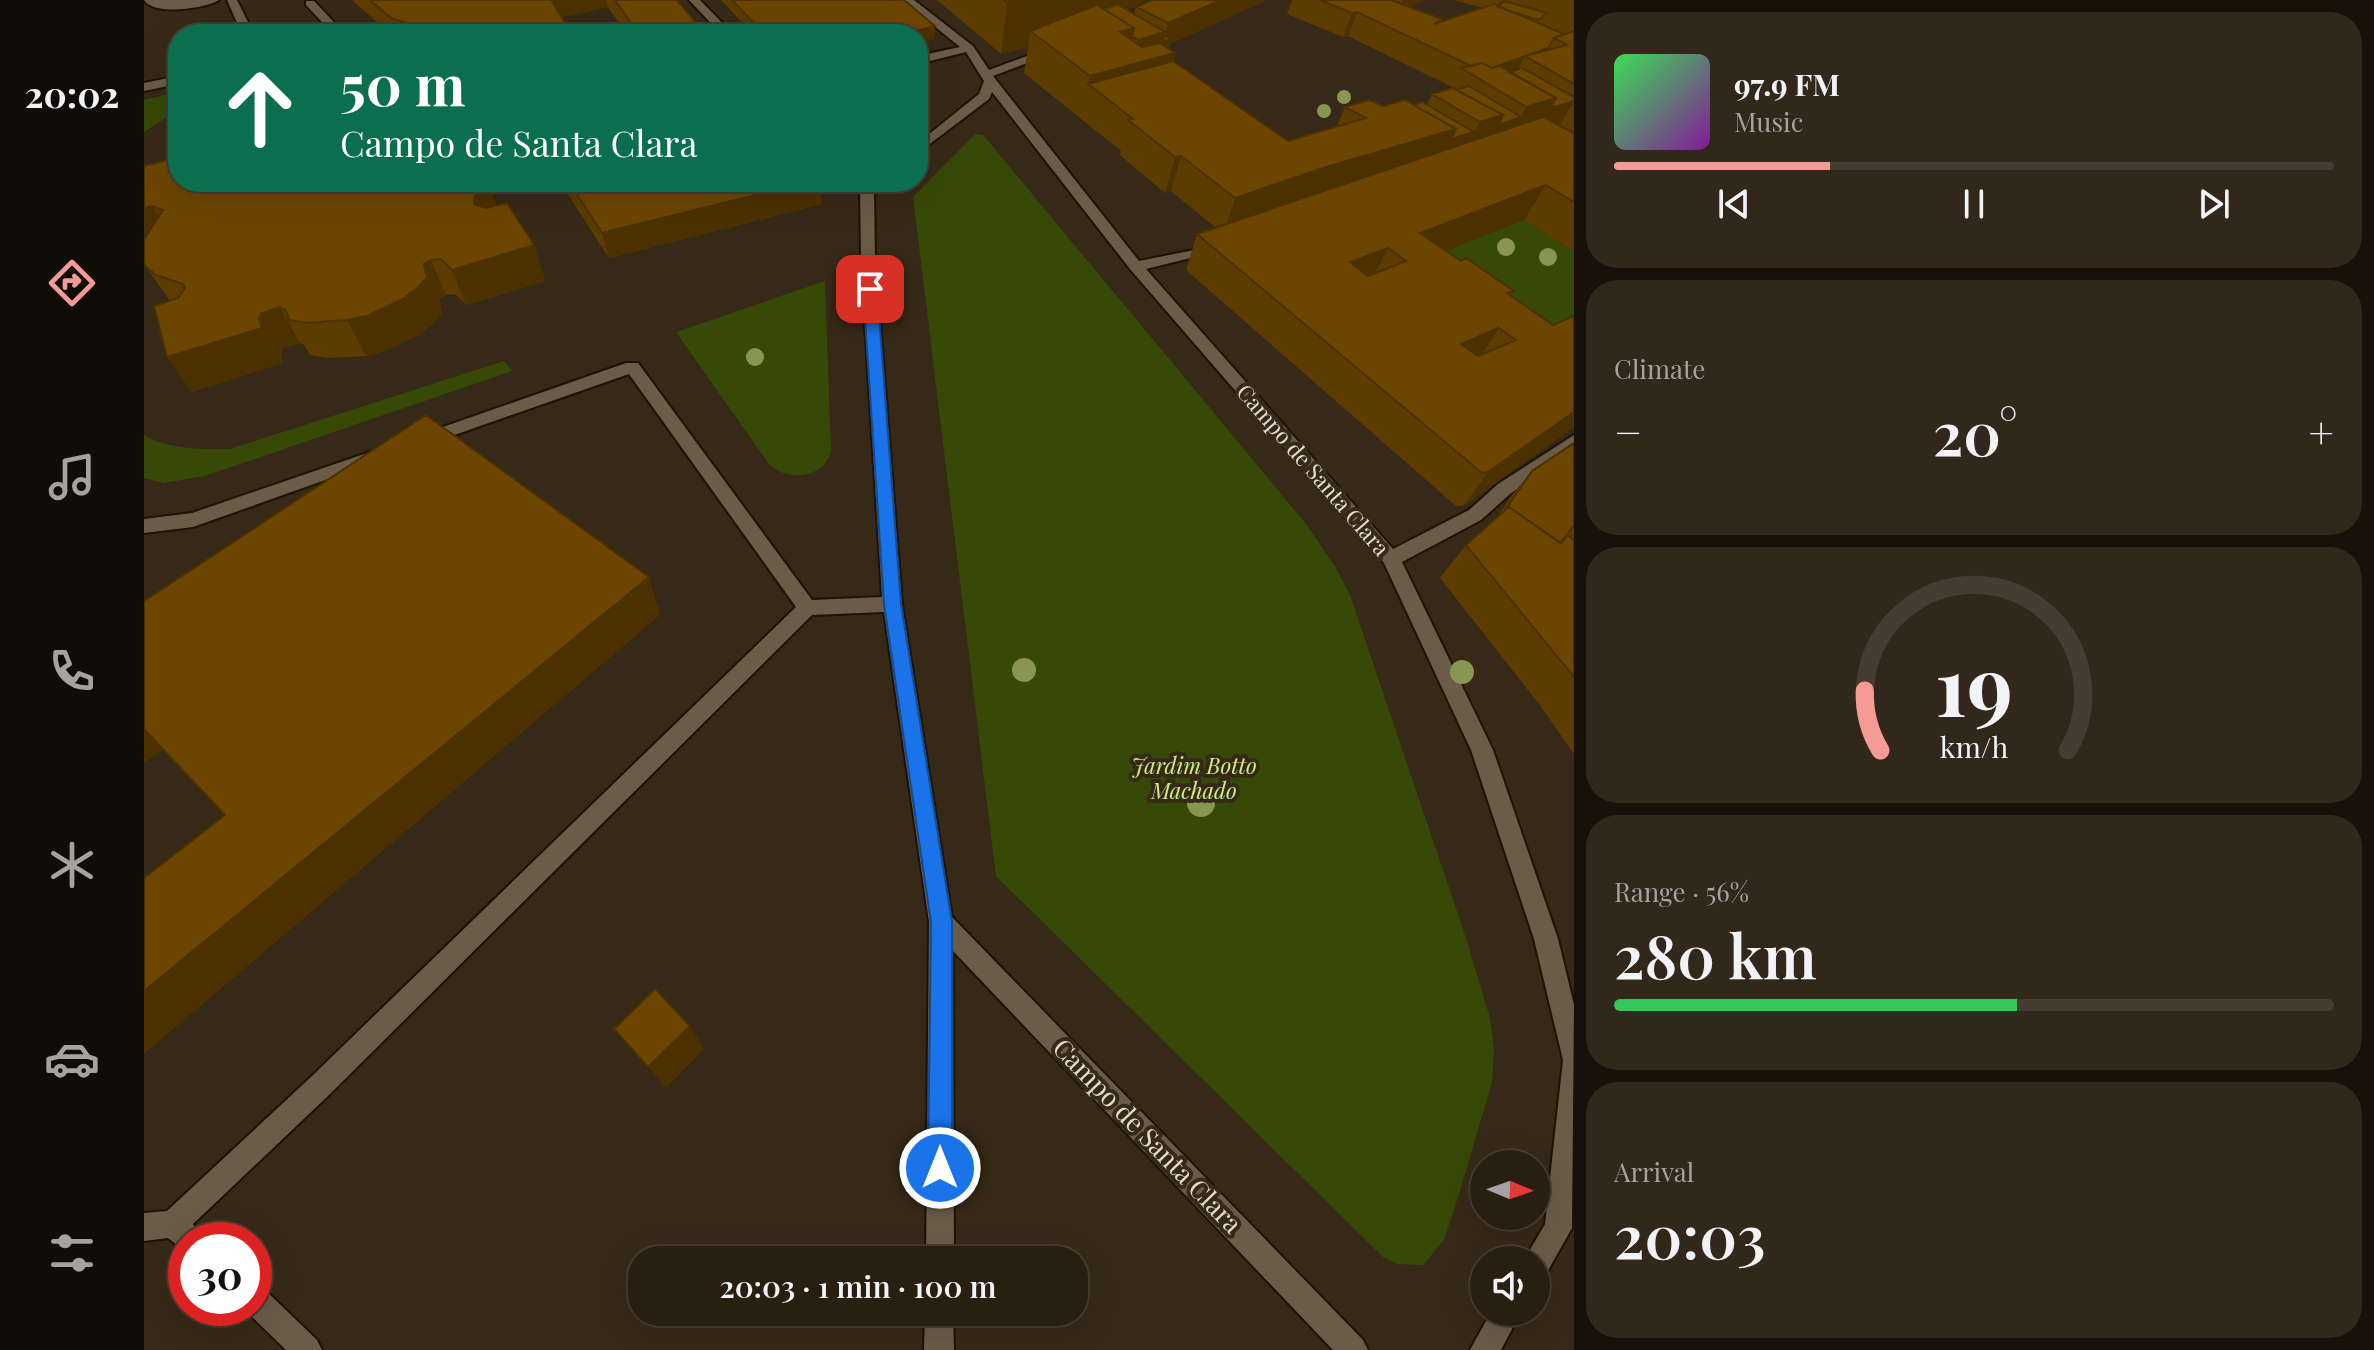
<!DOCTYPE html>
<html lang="en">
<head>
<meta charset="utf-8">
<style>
	:root { --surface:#291f11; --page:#31271a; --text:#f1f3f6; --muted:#a5a29f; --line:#453d31; --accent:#f59b96 }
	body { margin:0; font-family:"Playfair Display",serif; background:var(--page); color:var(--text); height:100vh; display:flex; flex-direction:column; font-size:30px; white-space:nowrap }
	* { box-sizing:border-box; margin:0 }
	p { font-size:26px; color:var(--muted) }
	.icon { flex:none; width:44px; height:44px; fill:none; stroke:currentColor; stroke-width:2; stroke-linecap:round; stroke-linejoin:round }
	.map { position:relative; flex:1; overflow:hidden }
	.panel { display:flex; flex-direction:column; gap:12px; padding:12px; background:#171109; width:800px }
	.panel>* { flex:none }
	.banner { position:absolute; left:24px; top:24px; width:760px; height:168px; border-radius:32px; box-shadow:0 8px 32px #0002,0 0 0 2px var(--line); background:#0b6e4f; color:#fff; overflow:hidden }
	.needle { width:52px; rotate:92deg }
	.buttons { position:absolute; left:1326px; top:1150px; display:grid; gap:16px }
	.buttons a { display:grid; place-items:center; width:80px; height:80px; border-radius:50%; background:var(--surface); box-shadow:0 8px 32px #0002,0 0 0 2px var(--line); font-size:40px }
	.speed { position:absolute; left:24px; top:1222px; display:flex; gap:16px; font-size:40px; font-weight:700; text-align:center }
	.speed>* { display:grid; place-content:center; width:104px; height:104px; border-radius:50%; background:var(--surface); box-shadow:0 8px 32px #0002,0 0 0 2px var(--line); line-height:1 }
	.speed .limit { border:12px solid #d22; background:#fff; color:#111 }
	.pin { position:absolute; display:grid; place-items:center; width:68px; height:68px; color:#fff; margin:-34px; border-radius:16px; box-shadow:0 4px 12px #0006 }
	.me { position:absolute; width:88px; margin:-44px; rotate:0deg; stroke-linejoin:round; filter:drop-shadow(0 0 6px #0008) }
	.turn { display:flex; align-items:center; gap:28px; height:168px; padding:0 40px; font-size:36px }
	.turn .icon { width:104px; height:104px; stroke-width:2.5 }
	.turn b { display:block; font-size:56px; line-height:68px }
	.big { font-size:60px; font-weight:600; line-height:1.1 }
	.panel .widget { flex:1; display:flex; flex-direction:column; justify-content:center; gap:12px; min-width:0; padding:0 28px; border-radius:32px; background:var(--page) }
	.panel .dial { align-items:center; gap:0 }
	.dial svg { height:208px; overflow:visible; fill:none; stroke:var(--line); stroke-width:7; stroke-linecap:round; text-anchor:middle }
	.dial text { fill:var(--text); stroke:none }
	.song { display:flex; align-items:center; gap:24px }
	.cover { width:96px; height:96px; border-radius:12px; background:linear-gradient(135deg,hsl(130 70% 55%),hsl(290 70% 35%)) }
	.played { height:8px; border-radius:4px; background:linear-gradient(90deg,var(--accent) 30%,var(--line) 30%) }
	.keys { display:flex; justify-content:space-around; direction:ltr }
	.heat { display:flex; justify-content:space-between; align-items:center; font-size:44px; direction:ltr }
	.charge { height:12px; border-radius:6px; background:linear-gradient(90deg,#34c759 56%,var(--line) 0) }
	.trip { position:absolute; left:484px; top:1246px; width:460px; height:80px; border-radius:32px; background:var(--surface); box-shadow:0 8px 32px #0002,0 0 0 2px var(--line); font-weight:600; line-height:80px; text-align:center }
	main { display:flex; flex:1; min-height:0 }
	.menu { display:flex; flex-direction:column; width:144px; justify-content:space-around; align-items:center; background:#100c07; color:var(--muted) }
	.menu .icon { width:56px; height:56px }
	.menu .on { color:var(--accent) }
	.menu b { font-size:36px; color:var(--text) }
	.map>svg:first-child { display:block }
	.green { fill:#374906 }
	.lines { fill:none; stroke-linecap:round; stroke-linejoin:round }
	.minor-casing { stroke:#1e1202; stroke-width:4 }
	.minor { fill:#6b5c49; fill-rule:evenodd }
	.tree { fill:#899652 }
	.wall { fill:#5d3c00 }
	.shaded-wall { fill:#4c3100 }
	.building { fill:#6c4600; stroke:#4c3100; stroke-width:2; fill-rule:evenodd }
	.route { fill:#1a73e8; stroke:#114b97; stroke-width:2 }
	.labels { text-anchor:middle; stroke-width:8; stroke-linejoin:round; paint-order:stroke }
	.street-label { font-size:22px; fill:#e4dbd0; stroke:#372917 }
	.park-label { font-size:22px; font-style:italic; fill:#ccf082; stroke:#372917 }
	.near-street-label { font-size:26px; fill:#e4dbd0; stroke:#372917 }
</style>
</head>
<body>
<main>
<nav class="menu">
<b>20:02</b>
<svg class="icon on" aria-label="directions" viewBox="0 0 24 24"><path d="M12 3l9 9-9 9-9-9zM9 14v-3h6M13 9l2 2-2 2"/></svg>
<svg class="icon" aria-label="music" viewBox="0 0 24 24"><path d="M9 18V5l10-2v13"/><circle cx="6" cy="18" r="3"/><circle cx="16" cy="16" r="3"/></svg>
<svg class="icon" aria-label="phone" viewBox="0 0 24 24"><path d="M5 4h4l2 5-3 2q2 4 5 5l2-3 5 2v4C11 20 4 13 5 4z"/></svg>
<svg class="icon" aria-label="climate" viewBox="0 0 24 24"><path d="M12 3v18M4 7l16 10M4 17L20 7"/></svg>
<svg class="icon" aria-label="car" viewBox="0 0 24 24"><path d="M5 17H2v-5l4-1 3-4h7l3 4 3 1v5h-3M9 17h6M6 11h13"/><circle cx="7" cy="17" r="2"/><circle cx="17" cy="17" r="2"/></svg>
<svg class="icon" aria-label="filters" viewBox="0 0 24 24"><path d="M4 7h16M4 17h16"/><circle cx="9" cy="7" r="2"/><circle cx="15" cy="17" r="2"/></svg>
</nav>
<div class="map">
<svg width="1430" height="1350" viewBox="0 0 1430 1350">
	<rect width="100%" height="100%" fill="#372917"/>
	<!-- green -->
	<path class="green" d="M34,92v18l-34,22v-32z
		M831,134l8,1 11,13 312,376 30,44 14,27 116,343 24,80 4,31 -2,33 -32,109 -16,49 -21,25 -26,-1 -14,-7 -387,-381 -83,-679z
		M1380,220l50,32v88l-172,-72z
		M681,281l6,171c-8,27 -44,30 -62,12l-93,-132z
		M360,361l8,10 -307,105 -41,7 -20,-5v-43c25,15 58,14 86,14z"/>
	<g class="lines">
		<!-- minor casing -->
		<g class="minor-casing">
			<path id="minor" d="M0,0h75c-15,9 -65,16 -75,0z
				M83,0h10l17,34h-12z
				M545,0h11l33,34h-12z
				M758,0h12l59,46 16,24 57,-21h8v4l-61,23 146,185 80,-16v6l-73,18 247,280 76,-39 29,-26 76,-49v14l-64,45 -29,26 -79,42 91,188 65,189 16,66 -2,223 -26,46 -10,4v-18h-12l21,-36 18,-164 -29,-121 -63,-189 -87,-187 -254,-294 -138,-177 -3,7 -71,54v-10l61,-49 5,-13 -18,-29 -48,12v-8l42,-9z
				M162,1h8l31,33h-12l-27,-29z
				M34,76v8l-34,7v-8z
				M710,182h14l6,7 1,69 27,346 50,313 411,423 5,10h-35l-380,-399 1,309h-28l3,-338 -45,-310 -72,3 -483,480 -136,129 11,16h-18v12l-18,-14 -24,3v-28l23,-2 144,-134 485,-470 -167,-233 -203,71 -6,-2 -2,-4 2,-4 206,-72h12l174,237 70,-3 -21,-339 -1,-68z
				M229,451l6,2 3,4 -3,4 -186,66 -49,6v-14l48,-6z
				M110,1285l10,4 53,51 5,10h-36l-42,-41 10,-1z
				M781,1312h28l1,38h-30z
				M1347,1312h30l-20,38h-31z"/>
		</g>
		<!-- minor -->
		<use href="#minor" class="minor"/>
	</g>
	<!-- trees -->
	<g class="tree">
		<circle cx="1200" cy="97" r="7"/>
		<circle cx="1180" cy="111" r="7"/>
		<circle cx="1362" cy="247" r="9"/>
		<circle cx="1404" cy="257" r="9"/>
		<circle cx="611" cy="357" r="9"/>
		<circle cx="880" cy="670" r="12"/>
		<circle cx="1318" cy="672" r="12"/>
		<circle cx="1057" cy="803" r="14"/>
	</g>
	<!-- wall -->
	<path class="wall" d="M208,0h325l28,34h-79l-18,-27 -47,10 11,17h-182z
		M577,0h183l31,26 -1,13 -16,-5h-165z
		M793,0h208l-18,10 7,4 2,-7 131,-7 -97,44 -1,5 6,4 -2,8 115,80 49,-15 8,-19 82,-2 5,-11 20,-7 -104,-51 -5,1 -56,-23 5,-14h131l-13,7 30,15 42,-14 -28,-8h120v252l-50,-32 -78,31 15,10 53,30 -4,5 43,29 21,-9v111l-111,79h-7l-270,-236 11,-36 19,-6 -45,-37 -6,2 -45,-38 1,-4 -97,-78 4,-26 -27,7z
		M0,166l34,16h310l8,24 38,39 11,36 -79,24 -11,-11 -9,1 -7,5 3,13 -10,11 -13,11 -34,16 -19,5 -39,2 -17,-3 -6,-10 -4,-2 -17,5 -2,6 2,9 -91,29 -25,-35 3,-56 -24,-34z
		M416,182h261l1,22 -213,54z
		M1430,443v309l-1,1 -31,-45 -102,-130 26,-33 31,-27 15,-23 20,-24z"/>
	<!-- shaded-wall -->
	<path class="shaded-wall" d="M405,0h57l2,7 -55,11z
		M874,0h106l-3,13 -91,18 -2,16 -27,7 6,-51z
		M980,0h21l-24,13z
		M1077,0h46l-97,44 -2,8 7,1 -11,43 -76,-12 2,-8 30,-44 14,-4 -8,39 6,-2 6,-25 27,-8 -2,10h1l4,-19z
		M1259,0h20l-26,15z
		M1213,12l-9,24 -5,1 9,-24z
		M791,26l-1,13 -16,4v-9h-14z
		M1381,56l-14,25 -28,-9z
		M1412,98l18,3 -15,25 -52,16 19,-35z
		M1359,115l18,2 -14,25 -284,92 12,-36 88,-30 133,-39 18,3 6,-10z
		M1037,156l-10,35 -6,2 10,-36z
		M340,182h4l9,25 -1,11 -22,-14v-7z
		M486,182h22l3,13 -22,6z
		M663,182h14l1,22 -213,54 -7,-25z
		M1402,185l-22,35 -121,48 17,-35z
		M8,206l23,36 -22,5 -9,-14v-25z
		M390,245l11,36 -79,24 -14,-35z
		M1244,248l-18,35 -20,-21z
		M287,260l15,35 -7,5 3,13 -10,11 -13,11 -34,16 -19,5 -19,-36z
		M136,307l20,36 -17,5 -2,6 2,9 -91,29 -25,-35 92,-38 3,-6z
		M1355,328l-23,36 -15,-20z
		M1430,412v15l-111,79 25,-34z
		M505,577l11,38 -516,439v-63z
		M0,725l25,20 -25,18z
		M546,1026l14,23 -38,39 -18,-21z"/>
	<!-- building -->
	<path class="building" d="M226,0h181l21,34h-149l-5,-8 -27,-8z
		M471,0h62l28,34h-66z
		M588,0h172l31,26 -31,8h-140z
		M859,0h15l-11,3z
		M1008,0h69l-53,23 -32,-16z
		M1176,0h71l51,19 -8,5 60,-20 70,30 -10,4 -6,10 -56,20 -10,-5 -11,3 -114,-54 -5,1z
		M1360,1l43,12 -8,7 -27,-8 -14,-5z
		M973,4l48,28 -27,8 -6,-4 2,-8 -30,-19z
		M953,5l37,23 -14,4 22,15 18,-4 15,10 -85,23 -60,-45z
		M1430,31v53l-49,-28 42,-11 -13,-7z
		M1021,35l6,4 -8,3z
		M1029,61l115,80 78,-23 -21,-11 24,-7 14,6 22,-6 51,29 -133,39 -88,30 -54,-42 -6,1 -47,-37 5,-1 -45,-35z
		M1338,63l10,5 8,-2 56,32 -30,9 -65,-39z
		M1378,68l52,29v4l-23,7 5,-10 -47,-26z
		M1325,86l52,31 -23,8 5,-10 -46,-25z
		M1309,88l50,27 -23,7 -48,-28z
		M1278,102l52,30 -23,7 5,-10 -42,-24z
		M1399,117l31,16v69l-28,-17 -126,48 41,28 5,-3 48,33 -7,2 46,32 21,-9v96l-86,60 -6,1 -285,-239zM1244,248l18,13 -38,15 -18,-14zM1355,328l17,12 -38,16 -17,-12z
		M34,157v25h306l-10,15v7l12,4 21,-5 27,42 -82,25 -11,-11 -10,1 -7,4 3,14 -11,11 -13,10 -36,17 -20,4 -40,3 -18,-3 -3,-9 -6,-4 -18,6 -3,6 3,9 -95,29 -13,-51 24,-8 7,-10 -2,-4 -27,-9 -10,-8 -2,-4v-23l19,-30 -11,-4 -8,2v-42z
		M425,182h64l6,7 29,-7h139l-205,51z
		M282,415l223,162 -505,414v-113l81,-63 -81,-86v-128z
		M1430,443v83l-14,17 -51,-36 -4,3 27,-39z
		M1365,507l52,36 7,-8 6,5v137l-108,-132z
		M511,989l35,37 -42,41 -34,-38z"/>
	<!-- route -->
	<path class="route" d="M726,285l7,4 24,315 51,318v246l-3,8 -9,4 -8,-4 -4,-8 3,-246 -47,-318 -21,-315z"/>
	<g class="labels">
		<!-- street labels -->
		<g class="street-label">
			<text transform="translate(1169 470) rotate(49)" y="8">Campo de Santa Clara</text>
		</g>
		<!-- park labels -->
		<g class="park-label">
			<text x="1050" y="774">Jardim Botto<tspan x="1050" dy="25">Machado</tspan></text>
		</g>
		<!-- near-street labels -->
		<g class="near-street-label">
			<text transform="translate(1003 1136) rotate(46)" y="9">Campo de Santa Clara</text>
		</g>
	</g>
</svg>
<div class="buttons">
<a><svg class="needle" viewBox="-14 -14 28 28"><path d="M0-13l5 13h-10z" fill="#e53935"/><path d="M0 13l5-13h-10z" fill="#a5a29f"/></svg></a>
<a><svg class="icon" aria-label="sound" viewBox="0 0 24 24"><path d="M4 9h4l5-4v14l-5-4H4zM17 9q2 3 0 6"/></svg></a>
</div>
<div class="speed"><div class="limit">30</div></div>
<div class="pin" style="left:726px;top:289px;background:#d93025"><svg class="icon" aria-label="arrive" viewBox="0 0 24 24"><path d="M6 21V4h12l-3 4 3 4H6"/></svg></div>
<svg class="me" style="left:796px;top:1168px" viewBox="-20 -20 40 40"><circle r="17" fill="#1a73e8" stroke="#fff" stroke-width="3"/><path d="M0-11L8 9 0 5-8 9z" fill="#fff"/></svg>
<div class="trip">20:03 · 1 min · 100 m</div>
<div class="banner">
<div class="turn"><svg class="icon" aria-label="ahead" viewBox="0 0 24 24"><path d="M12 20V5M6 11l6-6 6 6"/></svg><div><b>50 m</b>Campo de Santa Clara</div></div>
</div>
</div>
<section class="panel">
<div class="widget">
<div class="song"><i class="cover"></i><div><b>97.9 FM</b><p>Music</p></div></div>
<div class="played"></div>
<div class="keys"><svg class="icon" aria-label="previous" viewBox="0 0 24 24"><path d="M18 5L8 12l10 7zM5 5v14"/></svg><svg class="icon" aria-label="pause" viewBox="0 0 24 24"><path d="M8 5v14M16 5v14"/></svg><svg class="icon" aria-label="next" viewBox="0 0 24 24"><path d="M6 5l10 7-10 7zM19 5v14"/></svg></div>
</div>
<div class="widget"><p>Climate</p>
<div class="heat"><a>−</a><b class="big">20°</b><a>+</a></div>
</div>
<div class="widget dial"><svg viewBox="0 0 100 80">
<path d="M14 69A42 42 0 1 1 86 69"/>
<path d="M14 69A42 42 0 0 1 8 46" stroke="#f59b96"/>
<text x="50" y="56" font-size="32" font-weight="700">19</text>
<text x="50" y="72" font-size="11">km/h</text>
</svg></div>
<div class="widget"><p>Range · 56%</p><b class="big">280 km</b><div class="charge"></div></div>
<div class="widget"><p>Arrival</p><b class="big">20:03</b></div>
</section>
</main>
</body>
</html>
